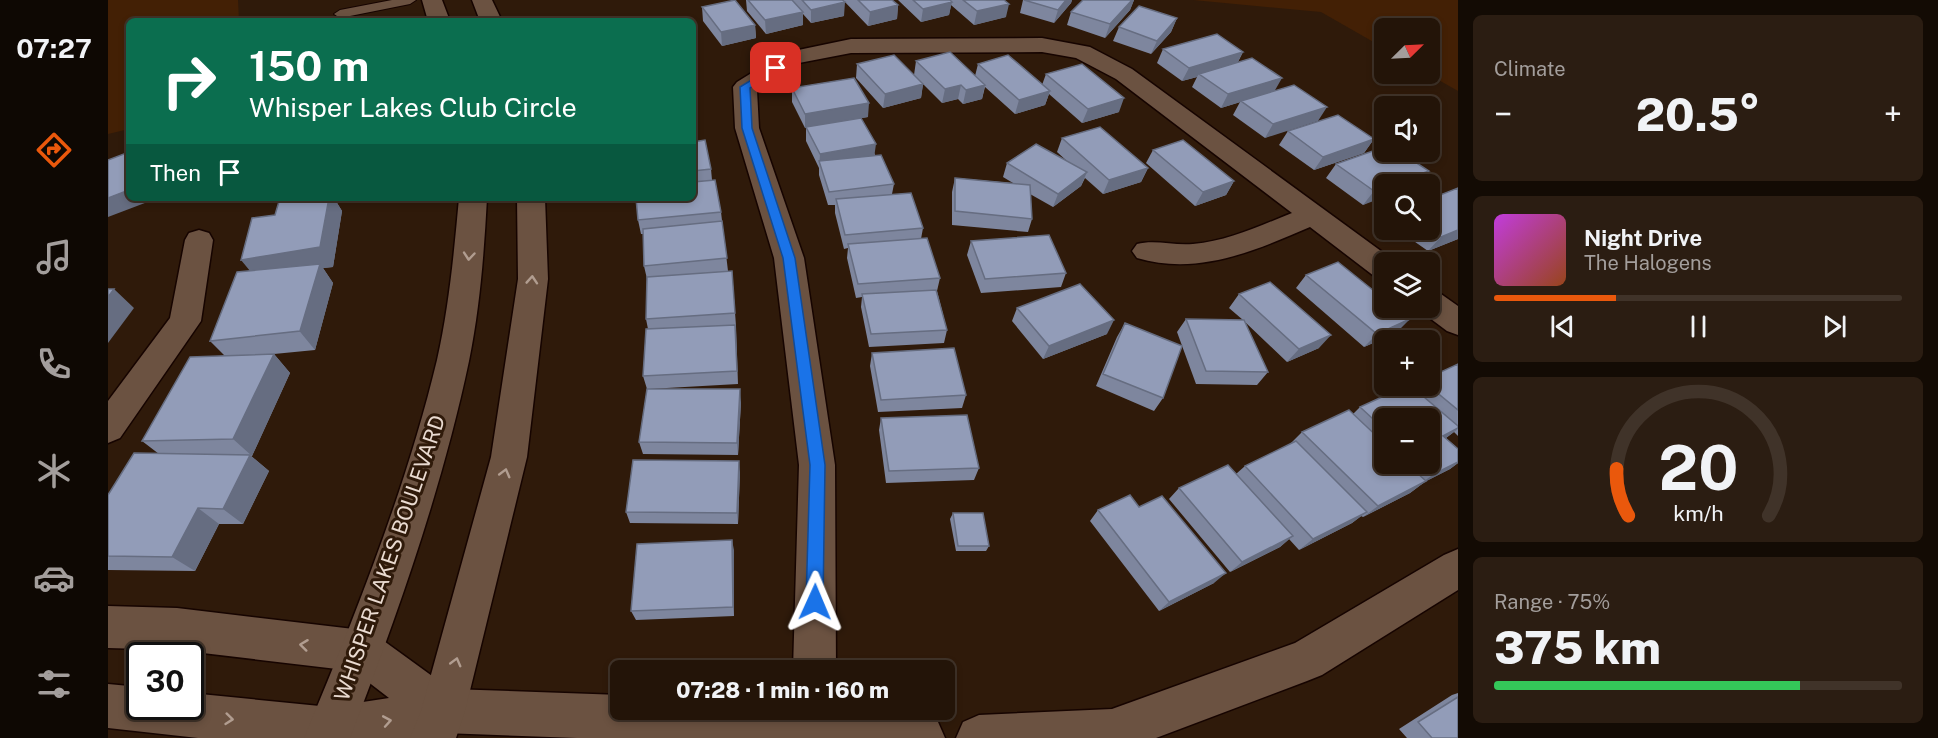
<!DOCTYPE html>
<html lang="en">
<head>
<meta charset="utf-8">
<style>
	:root { --surface:#231408; --page:#2b1d12; --text:#f1f3f6; --muted:#a39e9c; --line:#403329; --accent:#ea580c }
	body { margin:0; font-family:"Public Sans",sans-serif; background:var(--page); color:var(--text); height:100vh; display:flex; flex-direction:column; font-size:22px; white-space:nowrap }
	* { box-sizing:border-box; margin:0 }
	p { font-size:20px; color:var(--muted) }
	.icon { flex:none; width:33px; height:33px; fill:none; stroke:currentColor; stroke-width:2; stroke-linecap:round; stroke-linejoin:round }
	.map { position:relative; flex:1; overflow:hidden }
	.details { display:flex; flex-direction:column; gap:15px; padding:15px; background:#130b04; width:480px }
	.details>* { flex:none }
	.hud { position:absolute; left:18px; top:18px; width:570px; height:183px; border-radius:9px; box-shadow:0 3px 9px #0003,0 0 0 2px var(--line); background:#0b6e4f; color:#fff; overflow:hidden }
	.needle { width:39px; rotate:66deg }
	.buttons { position:absolute; left:1266px; top:18px; display:grid; gap:12px }
	.buttons a { display:grid; place-items:center; width:66px; height:66px; border-radius:9px; background:var(--surface); box-shadow:0 3px 9px #0003,0 0 0 2px var(--line); font-size:30px }
	.speed { position:absolute; left:18px; top:642px; display:flex; gap:12px; font-size:30px; font-weight:700; text-align:center }
	.speed>* { display:grid; place-content:center; width:78px; height:78px; border-radius:50%; background:var(--surface); box-shadow:0 3px 9px #0003,0 0 0 2px var(--line); line-height:1 }
	.speed .limit { border:3px solid #111; border-radius:9px; background:#fff; color:#111 }
	.pin { position:absolute; display:grid; place-items:center; width:51px; height:51px; color:#fff; margin:-26px; border-radius:12px; box-shadow:0 3px 9px #0006 }
	.me { position:absolute; width:66px; margin:-33px; rotate:1deg; stroke-linejoin:round; filter:drop-shadow(0 0 4px #0008) }
	.turn { display:flex; align-items:center; gap:21px; height:126px; padding:0 24px; font-size:27px }
	.turn .icon { width:78px; height:78px; stroke-width:2.5 }
	.turn b { display:block; font-size:42px; line-height:51px }
	.then { display:flex; align-items:center; height:57px; padding:0 24px; background:#0003; gap:12px; font-size:22px }
	.big { font-size:45px; font-weight:800; line-height:1.1 }
	.details .widget { flex:1; display:flex; flex-direction:column; justify-content:center; gap:9px; min-width:0; padding:0 21px; border-radius:9px; background:var(--page) }
	.details .dial { align-items:center; gap:0 }
	.dial svg { height:156px; overflow:visible; fill:none; stroke:var(--line); stroke-width:7; stroke-linecap:round; text-anchor:middle }
	.dial text { fill:var(--text); stroke:none }
	.song { display:flex; align-items:center; gap:18px }
	.cover { width:72px; height:72px; border-radius:9px; background:linear-gradient(135deg,hsl(290 70% 55%),hsl(20 70% 35%)) }
	.played { height:6px; border-radius:3px; background:linear-gradient(90deg,var(--accent) 30%,var(--line) 30%) }
	.keys { display:flex; justify-content:space-around; direction:ltr }
	.heat { display:flex; justify-content:space-between; align-items:center; font-size:33px; direction:ltr }
	.charge { height:9px; border-radius:4px; background:linear-gradient(90deg,#34c759 75%,var(--line) 0) }
	.trip { position:absolute; left:502px; top:660px; width:345px; height:60px; border-radius:9px; background:var(--surface); box-shadow:0 3px 9px #0003,0 0 0 2px var(--line); font-weight:800; line-height:60px; text-align:center }
	main { display:flex; flex:1; min-height:0 }
	.menu { display:flex; flex-direction:column; width:108px; justify-content:space-around; align-items:center; background:#0e0803; color:var(--muted) }
	.menu .icon { width:42px; height:42px }
	.menu .selected { color:var(--accent) }
	.menu b { font-size:27px; color:var(--text) }
	.map>svg:first-child { display:block }
	.green { fill:#432005 }
	.lines { fill:none; stroke-linecap:round; stroke-linejoin:round }
	.service-casing { stroke:#160400; stroke-width:2 }
	.minor-casing { stroke:#160400; stroke-width:3 }
	.tertiary-casing { stroke:#160400; stroke-width:3 }
	.service { fill:#6b5241; fill-rule:evenodd }
	.minor { fill:#6b5241; fill-rule:evenodd }
	.tertiary { fill:#6b5241; fill-rule:evenodd }
	.wall { fill:#7e869e; fill-rule:evenodd }
	.shaded-wall { fill:#666d81 }
	.building { fill:#929cb8; stroke:#666d81; stroke-width:1.5 }
	.oneway { stroke:#b19d90 }
	.route { fill:#1a73e8; stroke:#114b97; stroke-width:1.5 }
	.labels { text-anchor:middle; stroke-width:6; stroke-linejoin:round; paint-order:stroke }
	.street-label { font-size:21px; fill:#eadbd1; stroke:#2f1a0a }
</style>
</head>
<body>
<main>
<nav class="menu">
<b>07:27</b>
<svg class="icon selected" aria-label="directions" viewBox="0 0 24 24"><path d="M12 3l9 9-9 9-9-9zM9 14v-3h6M13 9l2 2-2 2"/></svg>
<svg class="icon" aria-label="music" viewBox="0 0 24 24"><path d="M9 18V5l10-2v13"/><circle cx="6" cy="18" r="3"/><circle cx="16" cy="16" r="3"/></svg>
<svg class="icon" aria-label="phone" viewBox="0 0 24 24"><path d="M5 4h4l2 5-3 2q2 4 5 5l2-3 5 2v4C11 20 4 13 5 4z"/></svg>
<svg class="icon" aria-label="climate" viewBox="0 0 24 24"><path d="M12 3v18M4 7l16 10M4 17L20 7"/></svg>
<svg class="icon" aria-label="car" viewBox="0 0 24 24"><path d="M5 17H2v-5l4-1 3-4h7l3 4 3 1v5h-3M9 17h6M6 11h13"/><circle cx="7" cy="17" r="2"/><circle cx="17" cy="17" r="2"/></svg>
<svg class="icon" aria-label="filters" viewBox="0 0 24 24"><path d="M4 7h16M4 17h16"/><circle cx="9" cy="7" r="2"/><circle cx="15" cy="17" r="2"/></svg>
</nav>
<div class="map">
<svg width="1350" height="738" viewBox="0 0 1350 738">
	<rect width="100%" height="100%" fill="#2f1a0a"/>
	<!-- green -->
	<path class="green" d="M0,0h130l1,21h-110v108l-21,5z
		M1085,0h265v91l-30,-17 2,-46h-46v20l-63,-36z"/>
	<g class="lines">
		<!-- service casing -->
		<g class="service-casing">
			<path id="service" d="M284,0h24l-6,4 -70,14 -6,-4 6,-4z"/>
		</g>
		<!-- minor casing -->
		<g class="minor-casing">
			<path id="minor" d="M934,38l48,9 42,22 264,193h-12v16l-10,-2 -64,-49c-56,24 -112,49 -173,31l-5,-7 5,-7c18,-5 37,2 56,0 35,-3 66,-18 99,-31l-176,-134 -40,-21 -34,-6 -191,1 -52,10 -42,27 2,38 45,130 31,207 1,205h-43l6,-205 -25,-207 -39,-130 -2,-41 4,-5 47,-29 67,-14z
				M91,230l10,3 4,7 -12,81 -81,117 -12,5v-42l62,-83 15,-78 4,-7z
				M1322,291l11,3 17,12v29l-11,-4 -28,-21 -1,-2h12z
				M1350,549v41l-136,85 -15,6 -151,57h-200l7,-16 16,-7 133,-6 183,-66 149,-88z
				M0,606l69,2 185,22 15,6 73,53 171,6v15h255l46,5 16,7 7,16h-368l-134,-5 -28,5h-217l-90,-10v-44l32,3v19h50v-13l140,14 59,-9 -35,-27 -177,-21 -69,-2z"/>
		</g>
		<!-- tertiary casing -->
		<g class="tertiary-casing">
			<path id="tertiary" d="M314,0h20l8,21h-22z
				M364,0h20l10,21h-22z
				M351,198h28c-3,55 -7,109 -18,163 -27,128 -72,255 -119,377h-46c51,-122 102,-249 133,-378 12,-53 17,-107 22,-162z
				M409,198h28l3,81 -21,178 -62,254 -9,27h-46l11,-27 70,-254 27,-178z"/>
		</g>
		<!-- service -->
		<use href="#service" class="service"/>
		<!-- minor -->
		<use href="#minor" class="minor"/>
		<!-- tertiary -->
		<use href="#tertiary" class="tertiary"/>
	</g>
	<!-- wall -->
	<path class="wall" d="M638,0h96l2,16 -33,7 -8,-9v11l-37,9 -19,-23z
		M735,0h49l6,5 -1,14 -29,7z
		M790,0h106l2,17 -32,8 -23,-20 -2,10 -28,7z
		M915,0h49l-1,3 -17,20 -34,-10z
		M975,0h51l-4,10 -25,28 -38,-13 4,-13z
		M594,7l53,18 1,13 -34,8 -19,-25z
		M1069,18l-6,14 -20,22 -38,-13 6,-14z
		M1055,49l80,3 -5,10 36,29 53,16 -62,31 -32,-23 7,-13 -19,6 -29,-21 5,-10 -15,4 -25,-18z
		M808,61l59,15 3,-12 64,21 4,-11 73,38 -37,11 -33,-29 -4,11 -30,9 -30,-27 -3,12 -19,5 -5,-5 -16,4 -28,-28z
		M749,64l66,20 -2,14 -38,10 -27,-30z
		M684,88l76,29 -7,1 14,37 19,29 -2,10 31,34 -2,11 19,39 -3,13 10,39 -3,13 -75,4 -8,-40 1,-10 -6,1 -9,-40 1,-10 -4,1 -9,-36v-8h-7l-9,-30v-7l-13,-27v-13h-1l-13,-26z
		M585,98l3,43 15,28 1,11 9,32 7,59h4l4,55 2,58 -89,5 92,13 -3,53 -95,-1 -4,-12 8,-53 -4,-13 5,-47 -2,-10 1,-40 -3,-13 -1,-32h-2l-3,-14 55,-22z
		M1180,131l86,8 -10,14 -50,17 -35,-25z
		M954,138l86,30 -7,14 -38,12 -18,-16 -4,8 -28,21 -23,-13 2,25 -4,13 -76,-7v-33l3,-14 58,5 -10,-6 4,-14 61,-1 -11,-10z
		M1045,150l81,31 -8,14 -31,11 -49,-43z
		M1228,164l93,7 -66,34 -37,-27z
		M172,198h54l8,13 -9,56 -10,1 10,15 -18,67 -41,4 16,19 -38,83h-1l18,15 -26,53h-24l-24,47 -87,-1v-75l51,-41 -17,-13 83,-85 -15,-15 40,-70 25,-56z
		M1290,230h32l28,9 -30,12z
		M863,241l95,32 -5,14 -80,6 -14,-38z
		M1198,275l90,58 -32,14 -68,-59z
		M1131,294l80,54 -32,14 -42,-40 23,50 -11,13 -61,-1 -19,-52 9,-13 57,1 -14,-12z
		M909,308l90,26 -64,25 -31,-38z
		M1017,323l38,75 -9,13 -58,-25 21,-49z
		M764,353l94,42 -4,13 -84,4 -8,-46z
		M1350,364v72l-4,-4 -8,6 12,11v14l-8,6 -24,12 -16,12 -47,24 -2,-1 -9,7 -53,27 -10,-11 -9,8 -50,25 -61,-73 10,-11 57,-14 9,-8 45,-22 12,-12 51,-18 7,-7 54,-19 3,-2h13zM1276,418l46,46h-46z
		M773,418l98,50 -5,12 -88,3 -7,-53z
		M632,472l-2,52 -108,-1 -4,-11z
		M1031,507l75,76 -55,28 -69,-90 8,-11z
		M845,513l36,33 -3,5h-30l-6,-32z
		M626,550v66l-98,4 -5,-9z
		M1350,693v45h-51l-8,-9 53,-34z"/>
	<!-- shaded-wall -->
	<path class="shaded-wall" d="M958,0h6l-1,3 -17,20 4,-13z
		M1024,0h2l-4,10 -25,28 5,-14z
		M737,2l-1,14 -33,7v-13z
		M844,2l-3,13 -28,7 2,-13z
		M901,4l-3,13 -32,8 3,-14z
		M790,5l-1,14 -29,7 2,-14z
		M695,12v13l-37,9 -1,-14z
		M1069,18l-6,14 -20,22 6,-13z
		M647,25l1,13 -34,8 -1,-14z
		M1135,52l-7,13 -37,9 -2,3 -15,4 7,-13z
		M585,63h1l2,14h-3z
		M1174,78l-8,14 -53,16 7,-14z
		M815,84l-2,14 -38,10 2,-14z
		M853,85l-3,14 -16,4 3,-14z
		M877,85l-3,14 -19,5 3,-14z
		M942,91l-5,14 -30,9 4,-14z
		M1016,98l-5,14 -37,11 6,-14z
		M761,103l-1,14 -63,11v-14z
		M1219,107l-9,14 -53,17 8,-14z
		M1266,139l-10,14 -50,17 9,-13z
		M768,144l-2,14 -55,3v7l1,-14z
		M1040,168l-7,14 -38,12 6,-14z
		M1321,171l-11,13h-26z
		M979,172l-6,14 -28,21 5,-13z
		M1126,181l-8,14 -31,11 8,-14z
		M1276,187v10l-21,8 11,-14z
		M21,190v8h29l-50,19v-19z
		M221,198h5l8,13 -9,56 -10,1 10,15 -18,67 -74,-90z
		M1350,230v9l-30,12 13,-14z
		M6,289l20,19 -26,35v-46z
		M1302,319l-14,14 -32,14 13,-13z
		M1006,320l-7,14 -64,25 6,-13z
		M1223,335l-12,13 -32,14 12,-13z
		M166,354l16,19 -38,83 -19,-17z
		M632,389l1,13 -3,53 -1,-12z
		M1350,429l-15,11v-4z
		M142,455l19,16 -26,53 -20,-15z
		M631,461l1,11 -2,52 -1,-11z
		M1350,462v1l-8,6 -33,17 17,-12z
		M1318,481l-16,12 -47,24 15,-11z
		M90,508l21,16 -24,47 -23,-14z
		M1259,512l-15,11 -53,27 14,-11z
		M1185,536l-13,11 -50,25 12,-10z
		M624,540l2,10v66l-1,-9z
		M1118,573l-12,10 -55,28 10,-9z"/>
	<!-- building -->
	<path class="building" d="M627,0l20,25 -34,7 -19,-25z
		M640,0h44l11,12 -38,8z
		M694,0h40l3,2 -34,8z
		M750,0h34l6,5 -28,7z
		M805,0h37l2,2 -29,7z
		M855,0h41l5,4 -32,7z
		M916,0h42l-8,10z
		M975,0h49l-22,24 -39,-12z
		M1031,6l38,12 -20,23 -38,-14z
		M1109,34l26,18 -54,16 -26,-19z
		M842,52l35,33 -19,5 -5,-5 -16,4 -29,-28z
		M786,55l29,29 -38,10 -28,-30z
		M900,55l42,36 -31,9 -41,-36z
		M1144,58l30,20 -54,16 -29,-20z
		M974,64l42,34 -36,11 -42,-35z
		M746,78l15,25 -64,11 -13,-26z
		M1186,85l33,22 -54,17 -32,-23z
		M585,107l2,26h-2z
		M1230,115l36,24 -51,18 -35,-26z
		M753,118l15,26 -56,10 -14,-27z
		M992,127l48,41 -39,12 -47,-42z
		M597,140l6,29 -18,2v-29z
		M1075,140l51,41 -31,11 -50,-42z
		M928,144l51,28 -29,22 -51,-31z
		M1276,147v5h16l29,19 -37,13h-8v3l-10,4 -38,-27z
		M21,152v38l-21,8v-38z
		M773,155l13,29 -65,8 -10,-31z
		M847,178l75,7 2,34 -77,-8z
		M607,180l6,32 -83,8 -2,-22h57v-16z
		M1350,188v42l-17,7 -11,-8v-30z
		M803,193l12,35 -78,7 -9,-36z
		M172,198h49l-9,49 -79,13 11,-42 23,-3z
		M614,221l5,37 -83,8 -1,-37z
		M941,235l17,38 -81,6 -14,-38z
		M819,238l13,40 -82,6 -10,-40z
		M1230,262l46,37v9h11l15,11 -33,15 -71,-59z
		M212,264l-20,67 -90,10 27,-69z
		M624,271l3,42 -89,6 1,-42z
		M1162,282l61,53 -32,14 -60,-55z
		M972,284l34,36 -65,26 -32,-38z
		M0,289h6l-6,8z
		M828,290l11,40 -76,4 -9,-40z
		M1078,319l58,1 24,52 -62,-1z
		M1017,323l57,23 -19,52 -60,-24z
		M627,325l2,46 -94,5 3,-47z
		M846,348l12,47 -85,5 -9,-47z
		M166,354l-41,85 -91,2 48,-84z
		M1350,364v46l-29,-24 1,-9z
		M1298,386h5l47,40v2l-15,8 15,13v13l-24,12 -12,-10h8v-46h-46v11l-24,-22z
		M539,389h93l-3,54 -98,-1z
		M1241,410l35,33v21h23l19,17 -48,25 -76,-74z
		M859,415l12,53 -90,3 -8,-53z
		M1188,441l71,71 -54,27 -68,-73z
		M26,453l116,2 -27,54 -25,-1 -26,49 -64,-1v-61z
		M525,460l106,1 -2,52 -111,-1z
		M1120,465l65,71 -51,26 -63,-74z
		M1022,495l9,12 23,-11 64,77 -57,29 -71,-92z
		M845,513h30l6,33h-31z
		M624,540l1,67 -102,4 6,-67z
		M1350,697v41h-26l-14,-16z"/>
	<!-- one-way arrows -->
	<defs><path id="oneway-chevron" d="M-2-3.5L2.5 0L-2 3.5" fill="none" stroke-width="1.6" stroke-linecap="round" stroke-linejoin="round" transform="scale(1.5)"/></defs>
	<g class="oneway">
		<use href="#oneway-chevron" transform="translate(361 256) rotate(95)"/>
		<use href="#oneway-chevron" transform="translate(424 280) rotate(-86)"/>
		<use href="#oneway-chevron" transform="translate(397 473) rotate(-75)"/>
		<use href="#oneway-chevron" transform="translate(196 645) rotate(-173)"/>
		<use href="#oneway-chevron" transform="translate(348 662) rotate(-75)"/>
		<use href="#oneway-chevron" transform="translate(121 719) rotate(6)"/>
		<use href="#oneway-chevron" transform="translate(279 721) rotate(-10)"/>
	</g>
	<!-- route -->
	<path class="route" d="M668,65l5,3 -1,2 -30,18 2,40 43,130 30,207 -2,137 -2,6 -6,2 -6,-2 -3,-6 4,-137 -27,-207 -41,-130 -2,-41z"/>
	<g class="labels">
		<!-- street labels -->
		<g class="street-label">
			<text transform="translate(282 558) rotate(-71)" y="7">WHISPER LAKES BOULEVARD</text>
		</g>
	</g>
</svg>
<div class="buttons">
<a><svg class="needle" viewBox="-14 -14 28 28"><path d="M0-13l5 13h-10z" fill="#e53935"/><path d="M0 13l5-13h-10z" fill="#a39e9c"/></svg></a>
<a><svg class="icon" aria-label="sound" viewBox="0 0 24 24"><path d="M4 9h4l5-4v14l-5-4H4zM17 9q2 3 0 6"/></svg></a>
<a><svg class="icon" aria-label="search" viewBox="0 0 24 24"><circle cx="10" cy="10" r="6"/><path d="M15 15l6 6"/></svg></a>
<a><svg class="icon" aria-label="layers" viewBox="0 0 24 24"><path d="M12 4l9 5-9 5-9-5zM3 14l9 5 9-5"/></svg></a>
<a>+</a>
<a>−</a>
</div>
<div class="speed"><div class="limit">30</div></div>
<div class="pin" style="left:668px;top:68px;background:#d93025"><svg class="icon" aria-label="arrive" viewBox="0 0 24 24"><path d="M6 21V4h12l-3 4 3 4H6"/></svg></div>
<svg class="me" style="left:707px;top:602px" viewBox="-20 -20 40 40"><path d="M0-17L14 15 0 8-14 15z" fill="#1a73e8" stroke="#fff" stroke-width="4"/></svg>
<div class="trip">07:28 · 1 min · 160 m</div>
<div class="hud">
<div class="turn"><svg class="icon" aria-label="right" viewBox="0 0 24 24"><path d="M7 20v-9h11M14 6l5 5-5 5"/></svg><div><b>150 m</b>Whisper Lakes Club Circle</div></div>
<div class="then">Then<svg class="icon" aria-label="arrive" viewBox="0 0 24 24"><path d="M6 21V4h12l-3 4 3 4H6"/></svg></div>
</div>
</div>
<section class="details">
<div class="widget"><p>Climate</p>
<div class="heat"><a>−</a><b class="big">20.5°</b><a>+</a></div>
</div>
<div class="widget">
<div class="song"><i class="cover"></i><div><b>Night Drive</b><p>The Halogens</p></div></div>
<div class="played"></div>
<div class="keys"><svg class="icon" aria-label="previous" viewBox="0 0 24 24"><path d="M18 5L8 12l10 7zM5 5v14"/></svg><svg class="icon" aria-label="pause" viewBox="0 0 24 24"><path d="M8 5v14M16 5v14"/></svg><svg class="icon" aria-label="next" viewBox="0 0 24 24"><path d="M6 5l10 7-10 7zM19 5v14"/></svg></div>
</div>
<div class="widget dial"><svg viewBox="0 0 100 80">
<path d="M14 69A42 42 0 1 1 86 69"/>
<path d="M14 69A42 42 0 0 1 8 45" stroke="#ea580c"/>
<text x="50" y="56" font-size="32" font-weight="700">20</text>
<text x="50" y="72" font-size="11">km/h</text>
</svg></div>
<div class="widget"><p>Range · 75%</p><b class="big">375 km</b><div class="charge"></div></div>
</section>
</main>
</body>
</html>
